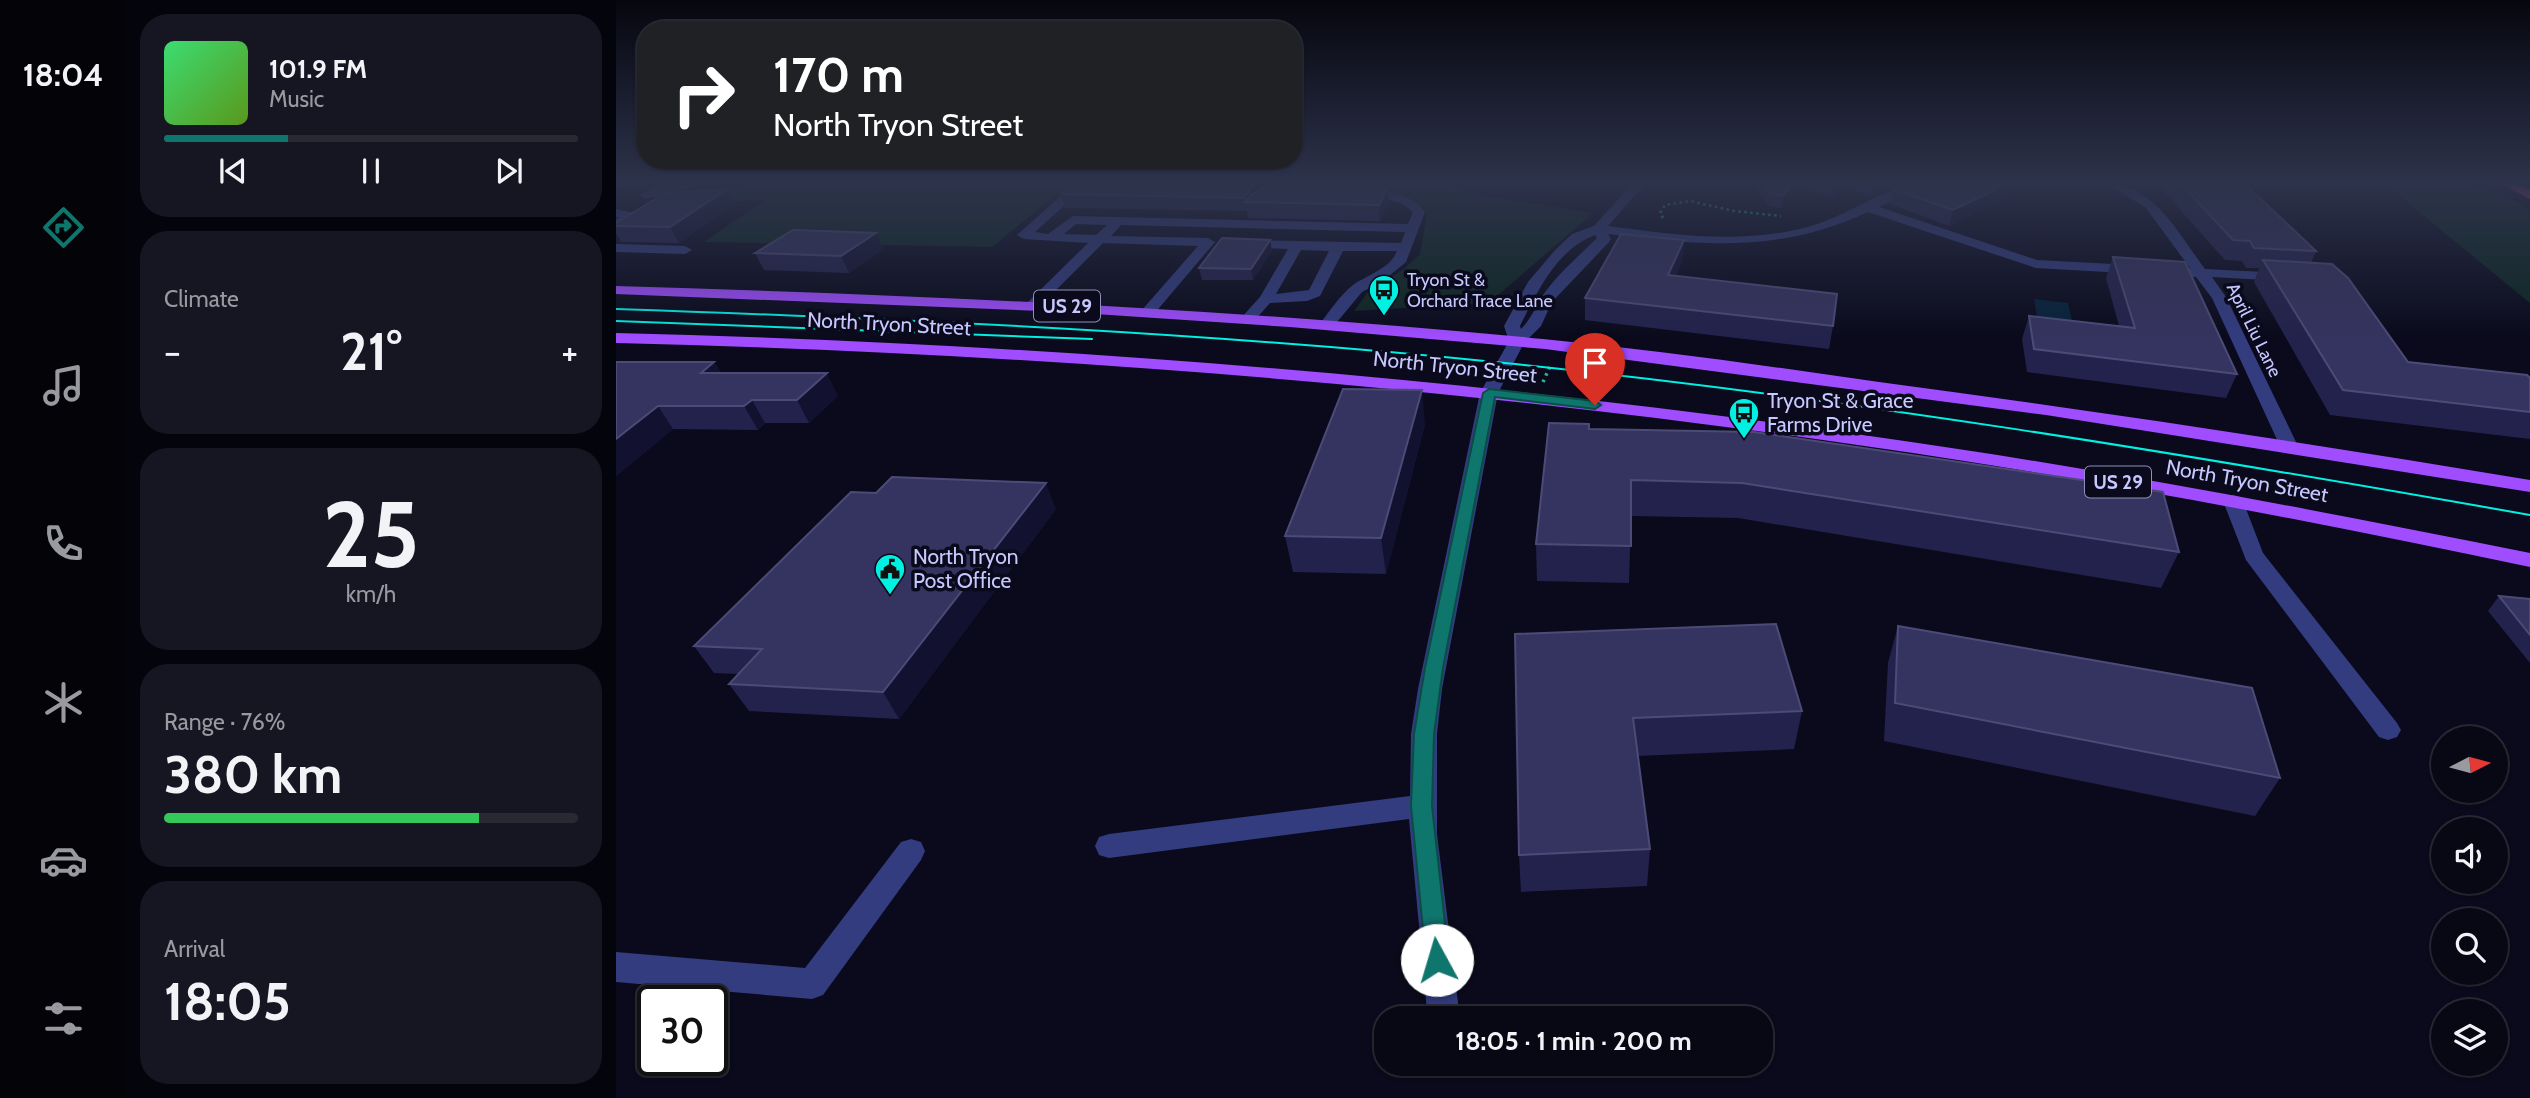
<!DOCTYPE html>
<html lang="en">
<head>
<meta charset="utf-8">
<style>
	:root { --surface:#080815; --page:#161622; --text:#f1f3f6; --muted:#989aa0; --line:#292934; --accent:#0f766e }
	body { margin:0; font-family:Cabin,sans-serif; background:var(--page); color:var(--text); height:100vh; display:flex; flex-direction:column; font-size:26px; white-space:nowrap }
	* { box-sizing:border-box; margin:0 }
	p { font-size:23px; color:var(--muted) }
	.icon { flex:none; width:38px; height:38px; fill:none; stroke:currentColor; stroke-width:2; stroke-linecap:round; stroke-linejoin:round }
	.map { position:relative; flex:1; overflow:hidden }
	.side { display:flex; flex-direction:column; gap:14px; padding:14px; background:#04040c; width:490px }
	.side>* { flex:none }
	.guide { position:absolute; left:21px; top:21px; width:665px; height:147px; border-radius:28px; box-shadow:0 2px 5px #0004,0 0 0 2px var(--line); background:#202124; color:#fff; overflow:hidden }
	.needle { width:46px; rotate:84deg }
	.fabs { position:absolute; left:1815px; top:726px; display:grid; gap:14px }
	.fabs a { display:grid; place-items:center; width:77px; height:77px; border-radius:50%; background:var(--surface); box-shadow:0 2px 5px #0004,0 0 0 2px var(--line); font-size:35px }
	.speed { position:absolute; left:21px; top:985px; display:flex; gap:14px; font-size:35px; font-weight:700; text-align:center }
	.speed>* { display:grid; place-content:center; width:91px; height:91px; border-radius:50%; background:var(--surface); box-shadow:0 2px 5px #0004,0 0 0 2px var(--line); line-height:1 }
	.speed .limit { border:4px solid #111; border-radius:10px; background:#fff; color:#111 }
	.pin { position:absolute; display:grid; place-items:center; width:60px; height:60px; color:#fff; margin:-72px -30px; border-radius:50% 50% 50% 0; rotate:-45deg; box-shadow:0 0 7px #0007 }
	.pin .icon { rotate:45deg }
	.me { position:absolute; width:77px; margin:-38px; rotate:354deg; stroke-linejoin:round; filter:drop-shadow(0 0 5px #0008) }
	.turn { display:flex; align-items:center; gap:24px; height:147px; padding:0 21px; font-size:32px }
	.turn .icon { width:91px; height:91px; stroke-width:2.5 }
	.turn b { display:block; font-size:49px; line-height:60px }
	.big { font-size:52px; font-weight:700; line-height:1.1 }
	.side .card { flex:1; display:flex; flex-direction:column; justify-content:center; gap:10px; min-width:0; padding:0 24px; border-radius:28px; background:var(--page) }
	.side .dial { align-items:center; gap:0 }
	.dial b { font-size:91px; line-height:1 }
	.song { display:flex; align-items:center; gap:21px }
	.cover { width:84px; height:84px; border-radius:10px; background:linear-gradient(135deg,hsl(140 70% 55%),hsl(90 70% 35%)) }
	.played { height:7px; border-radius:4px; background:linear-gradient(90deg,var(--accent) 30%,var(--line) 30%) }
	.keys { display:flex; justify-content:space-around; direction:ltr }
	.heat { display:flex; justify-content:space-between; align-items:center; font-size:38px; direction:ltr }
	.charge { height:10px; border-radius:5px; background:linear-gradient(90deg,#34c759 76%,var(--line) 0) }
	.trip { position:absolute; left:758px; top:1006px; width:399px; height:70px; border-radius:28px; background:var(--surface); box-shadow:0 2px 5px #0004,0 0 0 2px var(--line); font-weight:700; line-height:70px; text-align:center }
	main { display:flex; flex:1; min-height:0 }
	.tabs { display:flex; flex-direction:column; width:126px; justify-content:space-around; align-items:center; background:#030308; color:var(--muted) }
	.tabs .icon { width:49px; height:49px }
	.tabs .on { color:var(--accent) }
	.tabs b { font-size:32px; color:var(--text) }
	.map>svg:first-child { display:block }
	.green { fill:#0d2721 }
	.water { fill:#06213a }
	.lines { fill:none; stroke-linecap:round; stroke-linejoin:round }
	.path-far1 { stroke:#26b393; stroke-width:2.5; stroke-dasharray:2.5 3.5; stroke-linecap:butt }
	.path { stroke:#26b393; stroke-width:3.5; stroke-dasharray:2.5 4.5; stroke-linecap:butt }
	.minor { fill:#323c7e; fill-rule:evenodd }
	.major { fill:#9f4dff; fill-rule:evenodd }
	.highway { fill:#ff41bb; fill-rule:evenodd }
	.tram { stroke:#00f1e1; stroke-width:2 }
	.wall { fill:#23224c }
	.shaded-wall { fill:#121130 }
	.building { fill:#35335f; stroke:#4c4b78; stroke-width:2 }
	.route { fill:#0f766e; stroke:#0a4d48; stroke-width:2 }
	.labels { text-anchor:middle; stroke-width:7; stroke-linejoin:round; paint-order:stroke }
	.far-poi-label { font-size:18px; fill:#c6c8ff; stroke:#0a0a1c; text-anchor:start }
	.far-street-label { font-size:18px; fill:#c6c8ff; stroke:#0a0a1c }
	.shield { fill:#0a0a1c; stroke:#8e8fbb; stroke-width:2 }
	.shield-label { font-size:19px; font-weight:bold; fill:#c6c8ff }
	.street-label { font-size:21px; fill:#c6c8ff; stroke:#0a0a1c }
	.poi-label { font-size:21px; fill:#c6c8ff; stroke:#0a0a1c; text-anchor:start }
</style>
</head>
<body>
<main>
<nav class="tabs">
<b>18:04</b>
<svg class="icon on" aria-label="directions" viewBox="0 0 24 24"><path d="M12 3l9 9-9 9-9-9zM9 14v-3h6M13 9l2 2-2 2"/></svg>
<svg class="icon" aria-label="music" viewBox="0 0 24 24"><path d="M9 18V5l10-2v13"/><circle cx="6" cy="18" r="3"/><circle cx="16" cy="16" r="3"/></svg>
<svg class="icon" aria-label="phone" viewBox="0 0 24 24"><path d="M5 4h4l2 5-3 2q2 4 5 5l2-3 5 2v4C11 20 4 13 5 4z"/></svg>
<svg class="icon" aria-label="climate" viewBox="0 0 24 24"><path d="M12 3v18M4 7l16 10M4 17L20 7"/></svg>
<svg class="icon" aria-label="car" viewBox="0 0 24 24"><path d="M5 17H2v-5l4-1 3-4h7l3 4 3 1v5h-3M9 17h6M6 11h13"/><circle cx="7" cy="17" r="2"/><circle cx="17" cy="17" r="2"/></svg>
<svg class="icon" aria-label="filters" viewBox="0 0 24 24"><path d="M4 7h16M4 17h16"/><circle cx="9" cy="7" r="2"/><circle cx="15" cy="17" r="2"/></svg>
</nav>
<section class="side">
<div class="card">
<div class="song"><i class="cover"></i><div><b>101.9 FM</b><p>Music</p></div></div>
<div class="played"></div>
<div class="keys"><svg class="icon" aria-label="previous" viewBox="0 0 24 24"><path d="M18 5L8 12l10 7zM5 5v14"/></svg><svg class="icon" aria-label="pause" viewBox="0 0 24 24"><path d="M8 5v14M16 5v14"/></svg><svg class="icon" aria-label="next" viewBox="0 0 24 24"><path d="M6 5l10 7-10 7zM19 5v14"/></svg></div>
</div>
<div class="card"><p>Climate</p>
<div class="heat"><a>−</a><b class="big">21°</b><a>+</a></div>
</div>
<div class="card dial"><b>25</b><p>km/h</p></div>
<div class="card"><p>Range · 76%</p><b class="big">380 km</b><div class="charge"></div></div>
<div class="card"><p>Arrival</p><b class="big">18:05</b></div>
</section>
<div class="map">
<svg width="1914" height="1098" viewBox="0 0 1914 1098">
	<rect width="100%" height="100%" fill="#0a0a1c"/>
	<!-- green -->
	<path class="green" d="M135,184h318l-77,63 -288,-5 61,-42 -109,5z
		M742,184h83l29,5 -3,4 126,20 -104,90 -135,8 14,-19 36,-23 16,-15 7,-40c-13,-22 -45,-23 -69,-30z
		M1769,184c36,0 76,-4 111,8 12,4 23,12 34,18v93z"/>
	<!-- water -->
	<path class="water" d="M1418,299l34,4 5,23 -34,4z"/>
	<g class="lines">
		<!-- path-far1 -->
		<path class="path-far1" d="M1047,218l-3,-5 5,-8 25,-4 44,10 47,5"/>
		<!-- path -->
		<path class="path" d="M927,382l8,-18"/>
		<!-- minor -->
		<path class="minor" d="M0,184h10l-10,5z
			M47,184h43l-61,15 -6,-4z
			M458,184h14l-53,48 13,2 25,-18 335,8 5,-12c-15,-16 -37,-12 -56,-16l-2,-3 6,-4c24,3 49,2 64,23l-19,50 -22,18 -22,12 -30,36 -5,2 -8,-5c10,-13 21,-30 34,-40 14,-10 37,-16 44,-34h-54l-23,45 -13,5 -37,2 -16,18 -5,2 -8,-5 19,-21 28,-48 -46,-2 -5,-1v-6l164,3 4,-11 -284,-7 -10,11 97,2 7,4 -61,72h-10l-3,-3 57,-65 -95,-3 -65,65h-10l-2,-3 2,-3 60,-59 -64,-4 -7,-4zM460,224l31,1 -11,10 -32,-1zM685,250l28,1 -20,39 -33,4z
			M1016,184h13l-37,42c69,9 141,20 209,-2 36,-11 70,-40 109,-40l-47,23 158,53 153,8 -44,-60 -38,-24c46,0 72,52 97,85l79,4 7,4 -7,4 -72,-4 14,20 71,147 -9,6 -9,-6 -67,-146 -16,-21 -160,-9 -168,-56c-88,41 -166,34 -260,22l3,5 -2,3 -57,60 -11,24 -17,17 -26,50 -56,296 -5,45v100l22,177 -3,7h-26l-3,-7 -18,-192 -300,39 -10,-3 -4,-9 4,-9 10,-3 301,-38 1,-62 7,-45 62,-296 29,-52 -5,-15 24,-44 28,-33 16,-15 22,-8zM979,235l2,3c-16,16 -34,31 -48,49 -11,13 -16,30 -28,42l-1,-3c17,-34 37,-77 75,-91z
			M0,209l19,4 1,3 -20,13v-10l3,-2h-3z
			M0,244l69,2 7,4 -7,4 -69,-2z
			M1617,495l7,2 3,4 20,52 134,170 4,7 -4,7 -9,3 -9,-3 -133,-177 -23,-59 3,-4z
			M295,839l10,3 4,9 -4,9 -98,135 -11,4 -196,-17v-30l189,16 96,-126z"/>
		<!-- major -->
		<path class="major" d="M0,286c310,9 619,23 927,53 113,11 225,27 336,43 218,29 435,62 651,98v12l-484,-77 -501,-66 -255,-22 -225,-15 -449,-18z
			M0,333c449,11 897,48 1342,116 192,29 382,66 572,104v14c-190,-40 -380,-77 -572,-107 -444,-69 -893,-106 -1342,-117z"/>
		<!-- highway -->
		<path class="highway" d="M1886,184h16l12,6v9z"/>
		<!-- tram -->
		<path class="tram" d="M0,309c297,10 594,24 889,54 344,35 685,92 1025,152
			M0,321l476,18"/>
	</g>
	<!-- wall -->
	<path class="wall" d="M456,184h196l-3,4 6,-4h128l-4,7 -7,-1 1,13 -9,18 -132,-3 -1,-7 -182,-3 -4,-14z
		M1137,184h142l-1,3 -24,10 -19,-7 -18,8 -35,-12 -17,22 -13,-2z
		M1306,184h113l-86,42 -59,-22 3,-15 20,-1z
		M1541,184h88l71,67 -5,12 97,99 122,16v61l-200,-24 -76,-133 5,-14h-13l-4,-7 -17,-1z
		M118,205l-55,38 -58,-1 -5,-9v-10z
		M260,233l7,16 -34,24 -85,-3 -9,-17z
		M654,240l2,11 -19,29h-51l-3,-12z
		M1068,240l-2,21 -6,15 157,50 -4,23 -244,-29v-22z
		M1497,257l124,117 -11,24 -199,-26 -5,-33 7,-23 90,10 -13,-48z
		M0,362h98l7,11 117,23 -29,27h-44l-7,7 -85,-1 -57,47z
		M809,424l-39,150 -93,-2 -8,-36z
		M973,429l590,123 -18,36 -423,-70 -107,-2 -2,67 -92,-2 -1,-37z
		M440,509l-157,210 -150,-8 -20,-27 9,-10 -24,-1 -20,-27z
		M1883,596l31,3v64l-42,-52z
		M1282,626l382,152 -25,38 -371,-75 4,-78z
		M899,634l287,77 -8,38 -156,7 12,93 -3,37 -126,6 -2,-37z"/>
	<!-- shaded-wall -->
	<path class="shaded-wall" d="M638,184h14l-14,18h-9l1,10 -2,-14z
		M1176,184h7l-18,24 2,-12z
		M1222,184h14l-1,6 -18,8 1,-12z
		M1257,184h22l-1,3 -24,10 2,-12z
		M1391,184h28l-86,42 4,-16z
		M771,188l2,15 -9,18 -1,-16z
		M110,190l8,15 -55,38 -9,-16z
		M260,233l7,16 -34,24 -8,-17z
		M654,240l2,11 -19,29 -2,-11z
		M1068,240l-2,21 -15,36 1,-22z
		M98,362l13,22 -26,-11z
		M211,373l11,23 -29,27 -12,-23z
		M806,390l3,34 -39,150 -5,-36z
		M136,400l13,23 -7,7 -14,-24z
		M42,406l15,23 -57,47v-37z
		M430,483l10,26 -157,210 -16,-27z"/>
	<!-- building -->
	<path class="building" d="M456,184h182l-10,14 -183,-4z
		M655,184h89l27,4 -8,17 -134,-3 6,-7z
		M1147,184h29l-9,12 -14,-3z
		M1287,184h6l4,4 9,-4h85l-54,26 -60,-21z
		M1565,184h64l71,67 -62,-3 -4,-7 -17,-1z
		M110,190l-56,37 -54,-1v-3l51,-31z
		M177,230l83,3 -35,23 -86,-3z
		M1005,234l63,6 -16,35 169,19 -4,32 -248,-28z
		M606,238l48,2 -19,29 -52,-1z
		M1497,257l72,5 52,112 -203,-25 -5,-33 106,12z
		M1647,260l69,4 16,14 60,84 119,13 3,3v34l-187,-22z
		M0,362h98l-13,11h126l-30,27h-45l-8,6h-86l-42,33z
		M727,389l79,1 -41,148 -96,-2z
		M933,423l40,1v5l165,3 409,60 16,60 -437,-69 -111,-3v66l-95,-2z
		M276,477l154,6 -163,209 -154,-8 33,-35 -68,-3 157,-154 25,1z
		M1883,596l31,3v36z
		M1160,624l26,87 -169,7 17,131 -131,6 -4,-221z
		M1282,626l354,62 28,90 -385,-75z"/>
	<!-- sky -->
	<linearGradient id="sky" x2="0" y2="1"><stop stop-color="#06060f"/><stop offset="0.54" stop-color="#2d334b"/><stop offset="1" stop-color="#2d334b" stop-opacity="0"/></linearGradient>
	<rect width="1914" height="338" fill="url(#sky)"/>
	<!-- route -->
	<path class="route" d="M873,389l106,12 6,4 -6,4 -100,-12 -52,271 -9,66 -2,72 17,154 -3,8 -9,3 -8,-3 -3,-8 -15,-154 3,-72 11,-66 58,-275z"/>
	<!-- icons -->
	<defs>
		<g id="bus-pin" transform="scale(1.575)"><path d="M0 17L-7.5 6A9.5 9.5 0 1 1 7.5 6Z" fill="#00f1e1" stroke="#0a0a1c"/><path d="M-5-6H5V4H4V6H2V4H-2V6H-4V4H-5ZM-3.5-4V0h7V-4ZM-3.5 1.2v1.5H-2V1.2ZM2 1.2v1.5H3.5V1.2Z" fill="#111"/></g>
		<g id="civic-pin" transform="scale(1.575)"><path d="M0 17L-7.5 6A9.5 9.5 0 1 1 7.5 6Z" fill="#00f1e1" stroke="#0a0a1c"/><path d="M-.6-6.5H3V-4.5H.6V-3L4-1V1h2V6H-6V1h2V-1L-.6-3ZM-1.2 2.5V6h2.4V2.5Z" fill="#111"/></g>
	</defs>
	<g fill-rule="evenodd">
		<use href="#bus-pin" x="768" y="290"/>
		<use href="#bus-pin" x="1128" y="413"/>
		<use href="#civic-pin" x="274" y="569"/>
	</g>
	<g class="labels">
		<!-- far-poi labels -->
		<g class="far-poi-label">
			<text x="791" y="286">Tryon St &amp;<tspan x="791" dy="21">Orchard Trace Lane</tspan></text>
		</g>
		<!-- far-street labels -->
		<g class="far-street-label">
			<text transform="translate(1638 330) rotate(64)" y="6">April Liu Lane</text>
		</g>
		<!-- shield labels -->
		<g class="shield">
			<rect x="418" y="290.5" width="66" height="31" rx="5"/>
			<rect x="1469" y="466.5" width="66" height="31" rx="5"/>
		</g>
		<g class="shield-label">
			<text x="451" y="313">US 29</text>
			<text x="1502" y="489">US 29</text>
		</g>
		<!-- street labels -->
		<g class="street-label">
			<text transform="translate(273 324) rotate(3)" y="7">North Tryon Street</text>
			<text transform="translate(839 367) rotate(6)" y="7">North Tryon Street</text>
			<text transform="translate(1631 481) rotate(10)" y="7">North Tryon Street</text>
		</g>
		<!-- poi labels -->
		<g class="poi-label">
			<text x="1151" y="408">Tryon St &amp; Grace<tspan x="1151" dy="24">Farms Drive</tspan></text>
			<text x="297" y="564">North Tryon<tspan x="297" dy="24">Post Office</tspan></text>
		</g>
	</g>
</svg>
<div class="fabs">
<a><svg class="needle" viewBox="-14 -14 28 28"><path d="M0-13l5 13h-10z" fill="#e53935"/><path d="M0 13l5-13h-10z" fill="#989aa0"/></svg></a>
<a><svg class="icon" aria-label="sound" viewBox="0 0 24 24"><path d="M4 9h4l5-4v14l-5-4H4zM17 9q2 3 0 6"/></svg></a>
<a><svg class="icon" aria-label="search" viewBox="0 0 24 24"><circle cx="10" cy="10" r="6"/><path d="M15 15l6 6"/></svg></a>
<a><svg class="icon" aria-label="layers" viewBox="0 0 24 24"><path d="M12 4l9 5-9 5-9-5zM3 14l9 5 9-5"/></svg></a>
</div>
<div class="speed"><div class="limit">30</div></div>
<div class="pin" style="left:979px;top:405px;background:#d93025"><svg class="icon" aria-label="arrive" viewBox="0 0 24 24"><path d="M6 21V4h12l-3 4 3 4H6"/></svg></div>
<svg class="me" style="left:821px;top:960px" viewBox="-20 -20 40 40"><circle r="19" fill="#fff"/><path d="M0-13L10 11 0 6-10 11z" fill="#0f766e"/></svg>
<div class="trip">18:05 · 1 min · 200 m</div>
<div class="guide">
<div class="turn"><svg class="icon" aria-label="right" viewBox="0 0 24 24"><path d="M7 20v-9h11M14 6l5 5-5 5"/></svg><div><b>170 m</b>North Tryon Street</div></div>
</div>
</div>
</main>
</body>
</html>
